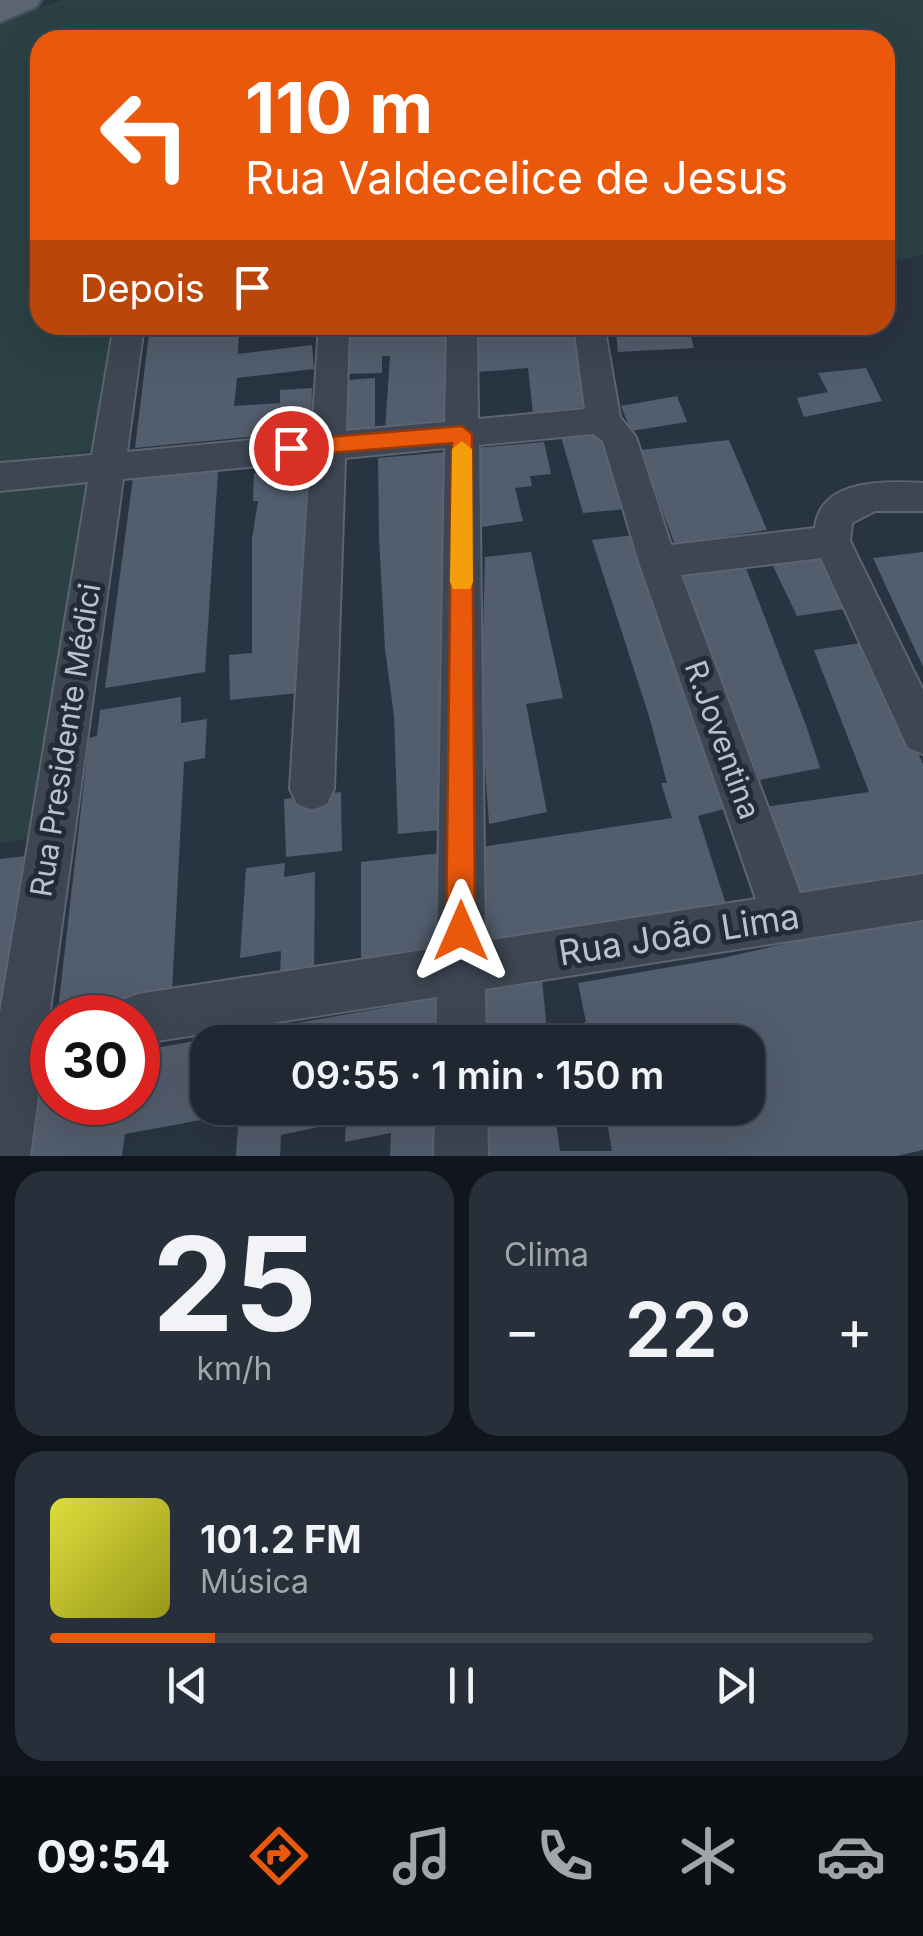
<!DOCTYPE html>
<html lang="pt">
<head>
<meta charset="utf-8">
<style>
	:root { --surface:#1f2732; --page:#272f3a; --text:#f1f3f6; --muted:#a1a5ac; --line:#3c444d; --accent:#ea580c }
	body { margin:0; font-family:Inter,sans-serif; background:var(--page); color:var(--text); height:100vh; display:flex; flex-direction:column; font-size:38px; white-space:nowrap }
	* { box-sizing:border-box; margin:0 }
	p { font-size:32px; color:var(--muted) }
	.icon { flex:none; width:55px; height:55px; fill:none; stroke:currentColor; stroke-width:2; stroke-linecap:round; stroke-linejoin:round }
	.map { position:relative; height:1156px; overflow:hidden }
	.drawer { display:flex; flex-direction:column; gap:15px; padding:15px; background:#11151c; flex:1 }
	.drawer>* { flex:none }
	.top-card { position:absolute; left:30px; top:30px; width:865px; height:305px; border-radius:30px; box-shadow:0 10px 40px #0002,0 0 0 2px var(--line); background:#ea580c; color:#fff; overflow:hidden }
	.speed { position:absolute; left:30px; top:995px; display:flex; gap:20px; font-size:50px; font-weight:700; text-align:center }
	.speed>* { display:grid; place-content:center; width:130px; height:130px; border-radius:50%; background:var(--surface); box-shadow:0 10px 40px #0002,0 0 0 2px var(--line); line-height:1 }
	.speed .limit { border:15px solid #d22; background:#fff; color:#111 }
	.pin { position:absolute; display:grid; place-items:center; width:85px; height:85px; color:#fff; margin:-42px; border:5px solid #fff; border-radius:50%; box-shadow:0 2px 10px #0007 }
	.me { position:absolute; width:110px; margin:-55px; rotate:0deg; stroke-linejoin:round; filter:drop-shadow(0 0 8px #0008) }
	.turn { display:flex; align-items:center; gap:35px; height:210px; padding:0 50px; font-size:45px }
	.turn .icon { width:130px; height:130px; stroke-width:2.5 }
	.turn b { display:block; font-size:70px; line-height:85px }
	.then { display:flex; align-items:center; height:95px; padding:0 50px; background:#0003; gap:20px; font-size:38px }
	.big { font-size:75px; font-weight:600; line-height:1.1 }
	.drawer .card { flex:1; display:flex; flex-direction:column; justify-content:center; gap:15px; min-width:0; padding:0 35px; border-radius:30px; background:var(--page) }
	.drawer .dial { align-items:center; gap:0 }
	.dial b { font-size:130px; line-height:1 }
	.song { display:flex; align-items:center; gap:30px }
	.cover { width:120px; height:120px; border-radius:15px; background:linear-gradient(135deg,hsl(60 70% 55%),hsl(60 70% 35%)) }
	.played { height:10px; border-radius:5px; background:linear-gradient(90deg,var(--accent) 20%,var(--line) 20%) }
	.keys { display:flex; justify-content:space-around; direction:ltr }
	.heat { display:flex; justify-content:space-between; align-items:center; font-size:55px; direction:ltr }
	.drawer .tiles { flex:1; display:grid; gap:15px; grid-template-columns:1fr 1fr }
	.card:last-child { grid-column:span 2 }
	.trip { position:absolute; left:190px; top:1025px; width:575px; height:100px; border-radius:30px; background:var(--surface); box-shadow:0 10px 40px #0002,0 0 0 2px var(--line); font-weight:600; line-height:100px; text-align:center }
	.tab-bar { display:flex; height:160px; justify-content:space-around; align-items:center; background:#0c1014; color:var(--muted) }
	.tab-bar .icon { width:70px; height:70px }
	.tab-bar .active { color:var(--accent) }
	.tab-bar b { font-size:45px; color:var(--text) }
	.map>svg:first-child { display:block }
	.green { fill:#2b4143 }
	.building { fill:#525d6d; fill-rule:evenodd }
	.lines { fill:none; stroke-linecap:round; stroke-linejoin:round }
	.street-casing { stroke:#5c6470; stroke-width:4 }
	.primary-casing { stroke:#474f5c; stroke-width:5 }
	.street { fill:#3d4652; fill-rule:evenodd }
	.primary { fill:#5b6572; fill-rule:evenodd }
	.route { fill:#ea580c; stroke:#983908; stroke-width:2.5 }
	.slow { fill:#f59e0b }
	.labels { text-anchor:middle; stroke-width:10; stroke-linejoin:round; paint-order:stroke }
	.street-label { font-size:30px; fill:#bbc1cc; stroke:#222b38 }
	.near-street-label { font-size:35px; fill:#bbc1cc; stroke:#222b38 }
</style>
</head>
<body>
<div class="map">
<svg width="923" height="1156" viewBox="0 0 923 1156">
	<rect width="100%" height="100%" fill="#293442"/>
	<!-- green -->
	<path class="green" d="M62,0h861v255l-38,9v-224h-845v285h76l-22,126 -94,10v-440z
		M89,479l-60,359 -29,5v-354z"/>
	<!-- building -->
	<path class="building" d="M150,325h89l-1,29 74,-9 2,24 -77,9 -3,28 46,-3v-13l32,-2 -1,47 -32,2v-3l-144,14z
		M348,325h99l3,99 -65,6 5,-74h-8v17l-37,1z
		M476,325h99l9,82 -51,6 -5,-45 -50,4z
		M615,325h73l6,23 -76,4z
		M866,368l16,33 -78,16 -7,-19 31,-6 -10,-19z
		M375,378v51l-31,1 2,-50z
		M677,396l10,26 -56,9 -10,-25z
		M605,433l21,76 -43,4 -22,-76z
		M729,440l38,90 -92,15 -35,-95z
		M544,442l7,32 -21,2 2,10 -17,2 8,33 -42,6 -5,-79z
		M446,452l4,377 -52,5 -4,-118 -9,-67 -6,-113 -1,-78z
		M307,468l-9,225 -68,7 -1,-45 23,-2v-114l6,-38h-5l1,-28z
		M218,472l-13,200 -100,16 28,-211z
		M634,535l101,271 -37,10 31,98 -243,40 -5,-107 191,-29 -11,-35h6l-18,-67 -57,-176z
		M531,552l32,146 -37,6 21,108 -58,12 -8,-113 4,-154z
		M923,552v115l-50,-109z
		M827,555l24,53 -54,8 -26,-54z
		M746,568l61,160 13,40 -60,12 -79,-205z
		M867,642l56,122v115l-128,24 -31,-96 105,-15 -55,-142z
		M181,697v26l26,-4 -2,39 -21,4 -12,230 -114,18 31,-272 8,-2 3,-26z
		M341,792l1,59 -56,6 -2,-58z
		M441,853l1,101 -81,13v-105z
		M26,856l-19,159 -7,2v-158z
		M285,863l-1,14 31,-5 -1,101 -34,5 1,-27 -41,7 6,-90z
		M923,922v228l-26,6h-417l-3,-48h271v-66h-274l-3,-52 71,-12 5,54 39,-10 -8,-39 144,-25 111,-25zM606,1116l6,35h-52l-4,-29z
		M439,998v44h-231v66h232v48h-50l1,-23 -46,9 1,-21 -65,14 -1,21h-44l3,-43 -114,21 -3,22h-97l15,-93 12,-2v41h86v-51z"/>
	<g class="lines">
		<!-- street casing -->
		<g class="street-casing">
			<path id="street" d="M114,325h30l-17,127 185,-18 7,-109h30l-3,106 99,-9 2,-97h30l1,94 107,-10 -11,-84h30l16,92 16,20 35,108 144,-17c5,-50 72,-47 108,-45v28h-48l-23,12 -2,18 73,149v64l-15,-6 -87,-190 -140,17 119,318 123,-19v46l-438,69 1,53h-50l1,-45 -299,47v-26h-24l6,-17 18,-7 299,-46 8,-500 -100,10 -11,331 -7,15 -15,6 -15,-6 -7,-15 20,-328 -187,18 -93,677h-30v-143l88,-531 -88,9v-28l92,-8zM593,434l10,7 36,121 117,337 -271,42 -6,-496z
				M435,1108h52l1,48h-54z"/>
		</g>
		<!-- primary casing -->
		<g class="primary-casing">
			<path id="primary" d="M0,0h41l-5,7 -36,15z"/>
		</g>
		<!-- street -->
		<use href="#street" class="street"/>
		<!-- primary -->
		<use href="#primary" class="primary"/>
	</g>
	<!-- route -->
	<path class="route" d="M462,426l10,8 3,497 -4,10 -10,5 -10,-5 -5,-10 6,-488 -161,13 -10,-8 10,-8z"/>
	<!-- slow -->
	<path class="slow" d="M462,441l10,8 1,133 -3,7h-17l-3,-7 2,-133z"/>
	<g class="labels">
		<!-- street labels -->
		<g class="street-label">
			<text transform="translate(66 740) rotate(-81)" y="10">Rua Presidente Médici</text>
			<text transform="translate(722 740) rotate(70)" y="10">R.Joventina</text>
		</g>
		<!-- near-street labels -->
		<g class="near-street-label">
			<text transform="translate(679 935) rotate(-9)" y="12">Rua João Lima</text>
		</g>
	</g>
</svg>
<div class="speed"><div class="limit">30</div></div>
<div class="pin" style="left:291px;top:448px;background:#d93025"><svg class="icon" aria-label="arrive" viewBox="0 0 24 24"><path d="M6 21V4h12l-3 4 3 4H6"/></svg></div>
<svg class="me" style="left:461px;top:931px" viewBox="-20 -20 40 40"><path d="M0-17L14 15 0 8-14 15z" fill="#ea580c" stroke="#fff" stroke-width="4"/></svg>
<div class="trip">09:55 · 1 min · 150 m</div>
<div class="top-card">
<div class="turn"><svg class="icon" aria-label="left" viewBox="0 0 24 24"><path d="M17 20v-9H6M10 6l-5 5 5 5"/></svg><div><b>110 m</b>Rua Valdecelice de Jesus</div></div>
<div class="then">Depois<svg class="icon" aria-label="arrive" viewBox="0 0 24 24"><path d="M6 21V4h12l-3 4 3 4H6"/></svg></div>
</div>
</div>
<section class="drawer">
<div class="tiles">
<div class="card dial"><b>25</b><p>km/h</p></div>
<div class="card"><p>Clima</p>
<div class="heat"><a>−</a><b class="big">22°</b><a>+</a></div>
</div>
<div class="card">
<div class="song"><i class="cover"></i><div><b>101.2 FM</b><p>Música</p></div></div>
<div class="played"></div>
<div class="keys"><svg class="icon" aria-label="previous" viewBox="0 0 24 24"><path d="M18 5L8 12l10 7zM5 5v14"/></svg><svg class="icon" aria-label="pause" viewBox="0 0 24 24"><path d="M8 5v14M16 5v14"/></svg><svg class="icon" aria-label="next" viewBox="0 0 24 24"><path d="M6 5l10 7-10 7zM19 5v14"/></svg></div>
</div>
</div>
</section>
<nav class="tab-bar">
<b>09:54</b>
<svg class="icon active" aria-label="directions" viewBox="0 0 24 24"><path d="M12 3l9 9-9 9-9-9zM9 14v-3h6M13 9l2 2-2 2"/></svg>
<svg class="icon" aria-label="music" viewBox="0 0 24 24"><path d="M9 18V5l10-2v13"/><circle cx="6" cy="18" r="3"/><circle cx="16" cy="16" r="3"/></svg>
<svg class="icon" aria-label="phone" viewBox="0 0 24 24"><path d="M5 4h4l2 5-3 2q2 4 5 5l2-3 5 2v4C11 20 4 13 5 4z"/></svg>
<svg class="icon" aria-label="climate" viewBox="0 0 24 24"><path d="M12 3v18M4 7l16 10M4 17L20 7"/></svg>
<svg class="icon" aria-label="car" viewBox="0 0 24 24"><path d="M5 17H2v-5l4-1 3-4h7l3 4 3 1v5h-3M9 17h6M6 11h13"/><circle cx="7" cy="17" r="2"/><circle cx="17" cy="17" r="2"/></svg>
</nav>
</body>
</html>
